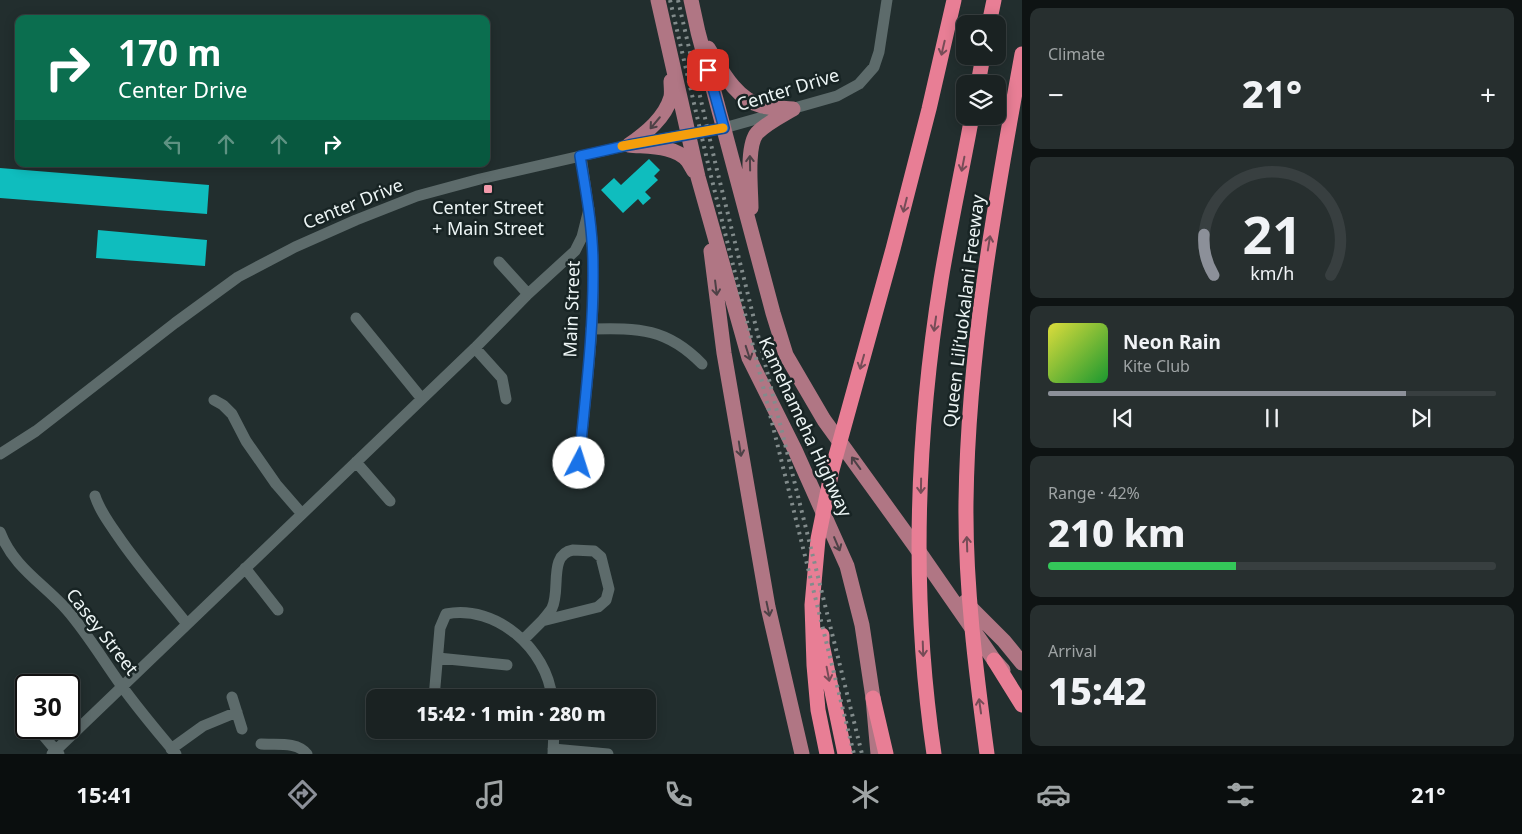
<!DOCTYPE html>
<html lang="en">
<head>
<meta charset="utf-8">
<style>
	:root { --surface:#1a2222; --page:#272f2f; --text:#f1f3f6; --muted:#9fa4a5; --line:#383f40; --accent:#8c9099 }
	body { margin:0; font-family:"Noto Sans",sans-serif; background:var(--page); color:var(--text); height:100vh; display:flex; flex-direction:column; font-size:19px; white-space:nowrap }
	* { box-sizing:border-box; margin:0 }
	p { font-size:16px; color:var(--muted) }
	.icon { flex:none; width:28px; height:28px; fill:none; stroke:currentColor; stroke-width:2; stroke-linecap:round; stroke-linejoin:round }
	.map { position:relative; flex:1; overflow:hidden }
	.sheet { display:flex; flex-direction:column; gap:8px; padding:8px; background:#0e1313; width:500px }
	.sheet>* { flex:none }
	.guide { position:absolute; left:15px; top:15px; width:475px; height:152px; border-radius:10px; box-shadow:0 2px 12px #0003,0 0 0 1px var(--line); background:#0b6e4f; color:#fff; overflow:hidden }
	.fabs { position:absolute; left:956px; top:15px; display:grid; gap:10px }
	.fabs a { display:grid; place-items:center; width:50px; height:50px; border-radius:10px; background:var(--surface); box-shadow:0 2px 12px #0003,0 0 0 1px var(--line); font-size:25px }
	.speed { position:absolute; left:15px; top:674px; display:flex; gap:10px; font-size:25px; font-weight:700; text-align:center }
	.speed>* { display:grid; place-content:center; width:65px; height:65px; border-radius:50%; background:var(--surface); box-shadow:0 2px 12px #0003,0 0 0 1px var(--line); line-height:1 }
	.speed .limit { border:2px solid #111; border-radius:8px; background:#fff; color:#111 }
	.pin { position:absolute; display:grid; place-items:center; width:42px; height:42px; color:#fff; margin:-21px; border-radius:10px; box-shadow:0 2px 8px #0006 }
	.me { position:absolute; width:55px; margin:-28px; rotate:5deg; stroke-linejoin:round; filter:drop-shadow(0 0 4px #0008) }
	.turn { display:flex; align-items:center; gap:18px; height:105px; padding:0 20px; font-size:22px }
	.turn .icon { width:65px; height:65px; stroke-width:2.5 }
	.turn b { display:block; font-size:35px; line-height:42px }
	.lanes { display:flex; align-items:center; height:48px; padding:0 20px; background:#0003; justify-content:center; gap:25px; direction:ltr }
	.lanes .off { opacity:.35 }
	.big { font-size:38px; font-weight:800; line-height:1.1 }
	.sheet .widget { flex:1; display:flex; flex-direction:column; justify-content:center; gap:8px; min-width:0; padding:0 18px; border-radius:10px; background:var(--page) }
	.sheet .dial { align-items:center; gap:0 }
	.dial svg { height:130px; overflow:visible; fill:none; stroke:var(--line); stroke-width:7; stroke-linecap:round; text-anchor:middle }
	.dial text { fill:var(--text); stroke:none }
	.song { display:flex; align-items:center; gap:15px }
	.cover { width:60px; height:60px; border-radius:8px; background:linear-gradient(135deg,hsl(60 70% 55%),hsl(130 70% 35%)) }
	.played { height:5px; border-radius:2px; background:linear-gradient(90deg,var(--accent) 80%,var(--line) 80%) }
	.keys { display:flex; justify-content:space-around; direction:ltr }
	.heat { display:flex; justify-content:space-between; align-items:center; font-size:28px; direction:ltr }
	.charge { height:8px; border-radius:4px; background:linear-gradient(90deg,#34c759 42%,var(--line) 0) }
	.trip { position:absolute; left:366px; top:689px; width:290px; height:50px; border-radius:10px; background:var(--surface); box-shadow:0 2px 12px #0003,0 0 0 1px var(--line); font-weight:800; line-height:50px; text-align:center }
	.dock { display:flex; height:80px; justify-content:space-around; align-items:center; background:#0a0e0e; color:var(--muted) }
	.dock .icon { width:35px; height:35px }
	.dock .current { color:var(--accent) }
	.dock b { font-size:22px; color:var(--text) }
	main { display:flex; flex:1; min-height:0 }
	.map>svg:first-child { display:block }
	.building { fill:#0fbdbe }
	.lines { fill:none; stroke-linecap:round; stroke-linejoin:round }
	.street { stroke:#5d6b6b; stroke-width:11 }
	.primary { stroke:#b07684; stroke-width:15 }
	.highway { stroke:#e87e95; stroke-width:15 }
	.rail { stroke:#828c8c; stroke-width:4; stroke-dasharray:2.5 5; stroke-linecap:butt }
	.oneway { stroke:#764c57 }
	.oneway2 { stroke:#4d4146 }
	.route-casing { stroke:#114b97; stroke-width:12 }
	.route { stroke:#1a73e8; stroke-width:9 }
	.slow { stroke:#f59e0b; stroke-width:9 }
	.poi-dot { fill:#f39aab; stroke:#182424; stroke-width:2 }
	.labels { text-anchor:middle; stroke-width:5; stroke-linejoin:round; paint-order:stroke }
	.street-label { font-size:18px; fill:#edf5f5; stroke:#182424 }
	.poi-label { font-size:18px; fill:#edf5f5; stroke:#182424 }
</style>
</head>
<body>
<main>
<div class="map">
<svg width="1022" height="754" viewBox="0 0 1022 754">
	<rect width="100%" height="100%" fill="#222e2e"/>
	<!-- building -->
	<path class="building" d="M649,159l11,11 -6,6 4,4 -13,12 6,6 -8,7 -5,-6 -15,14 -22,-23 13,-12 7,7z
		M0,168l209,17 -2,29 -207,-16z
		M98,230l109,10 -2,26 -109,-8z"/>
	<g class="lines">
		<!-- street -->
		<path class="street" d="M499,262l29,32
			M356,318l66,81
			M591,329c48,-1 76,-1 111,35
			M475,348l27,30 4,21
			M214,400l9,5 9,9 14,27 30,43 26,30
			M0,454l36,-23 139,-108 63,-46 57,-30 61,-27 61,-24 63,-17 149,-34 95,-17 113,-32 22,-12 15,-17 5,-15 8,-52
			M356,462l34,39
			M579,463c6,-65 16,-132 14,-197 0,-37 -7,-74 -12,-110
			M95,496c5,15 14,27 23,40 21,31 46,59 69,88
			M0,532c14,36 43,51 67,78 20,23 36,50 54,75 17,24 36,46 55,69
			M573,550l21,1 7,6 8,32 -3,11 -8,7 -56,14c3,-4 8,-9 10,-13 9,-18 -4,-54 21,-58z
			M245,568l33,42
			M523,640l19,-19
			M438,658l69,7
			M21,696l3,11 2,5
			M232,697l10,32
			M434,698l6,-70 6,-14c50,-10 101,35 106,84
			M37,728l22,26
			M261,744c15,1 36,-3 46,10
			M171,749l32,-23 34,-14
			M553,749l55,5
			M52,754l423,-406 53,-54 47,-43 7,-14 7,-28
			M553,754l1,-24"/>
		<!-- primary -->
		<path class="primary" d="M658,0l40,177 51,181 46,92 52,116 15,59 11,73 5,56
			M691,0l7,32 75,281 13,42 38,65 91,126 79,114 9,10
			M708,48c13,21 27,51 54,58 10,2 21,2 31,3
			M629,145c17,-12 36,-27 42,-48 1,-5 0,-11 0,-16
			M629,145c18,2 46,0 59,16 2,3 4,7 6,10
			M751,208c0,-18 -5,-62 6,-75 10,-10 24,-17 36,-24
			M711,251l13,102 44,254 34,147
			M965,602l39,39 18,22"/>
		<!-- highway -->
		<path class="highway" d="M989,24l5,-24
			M978,84l5,-28
			M822,635v9l23,110
			M994,660l28,45
			M873,698l13,56
			M827,754l-9,-44 -4,-45 -2,-60 6,-66 14,-69 61,-221 36,-140 25,-109
			M934,754c-23,-156 -18,-318 7,-474 9,-55 21,-109 31,-164
			M987,754c-11,-82 -22,-169 -21,-252 2,-151 29,-300 56,-448"/>
		<!-- rail -->
		<path class="rail" d="M670,0l39,168 145,586
			M678,0l38,166 146,588"/>
	</g>
	<!-- one-way arrows -->
	<defs><path id="oneway-shaft" d="M-6 0H5M1.5-3L5.5 0L1.5 3" fill="none" stroke-width="1.6" stroke-linecap="round" stroke-linejoin="round" transform="scale(1.25)"/></defs>
	<g class="oneway">
		<use href="#oneway-shaft" transform="translate(943 48) rotate(103)"/>
		<use href="#oneway-shaft" transform="translate(963 164) rotate(101)"/>
		<use href="#oneway-shaft" transform="translate(905 205) rotate(104)"/>
		<use href="#oneway-shaft" transform="translate(989 243) rotate(-81)"/>
		<use href="#oneway-shaft" transform="translate(935 324) rotate(98)"/>
		<use href="#oneway-shaft" transform="translate(862 362) rotate(106)"/>
		<use href="#oneway-shaft" transform="translate(921 486) rotate(91)"/>
		<use href="#oneway-shaft" transform="translate(967 544) rotate(-92)"/>
		<use href="#oneway-shaft" transform="translate(923 649) rotate(88)"/>
		<use href="#oneway-shaft" transform="translate(828 674) rotate(79)"/>
		<use href="#oneway-shaft" transform="translate(980 706) rotate(-98)"/>
	</g>
	<g class="oneway2">
		<use href="#oneway-shaft" transform="translate(655 123) rotate(130)"/>
		<use href="#oneway-shaft" transform="translate(750 163) rotate(-91)"/>
		<use href="#oneway-shaft" transform="translate(716 288) rotate(83)"/>
		<use href="#oneway-shaft" transform="translate(748 353) rotate(72)"/>
		<use href="#oneway-shaft" transform="translate(740 449) rotate(81)"/>
		<use href="#oneway-shaft" transform="translate(856 463) rotate(-126)"/>
		<use href="#oneway-shaft" transform="translate(837 544) rotate(67)"/>
		<use href="#oneway-shaft" transform="translate(768 609) rotate(78)"/>
	</g>
	<g class="lines">
		<!-- route casing -->
		<g class="route-casing">
			<path id="route" d="M579,463c6,-65 15,-132 14,-197 0,-37 -7,-74 -13,-110l49,-11 95,-17 -16,-58"/>
		</g>
		<!-- route -->
		<use href="#route" class="route"/>
		<!-- slow -->
		<path class="slow" d="M622,146l101,-18"/>
	</g>
	<!-- markers -->
	<rect class="poi-dot" x="483" y="184" width="10" height="10" rx="2.5"/>
	<g class="labels">
		<!-- street labels -->
		<g class="street-label">
			<text transform="translate(788 90) rotate(-17)" y="6">Center Drive</text>
			<text transform="translate(353 204) rotate(-22)" y="6">Center Drive</text>
			<text transform="translate(572 309) rotate(-88)" y="6">Main Street</text>
			<text transform="translate(964 311) rotate(-83)" y="6">Queen Liliʻuokalani Freeway</text>
			<text transform="translate(805 427) rotate(65)" y="6">Kamehameha Highway</text>
			<text transform="translate(102 632) rotate(52)" y="6">Casey Street</text>
		</g>
		<!-- poi labels -->
		<g class="poi-label">
			<text x="488" y="214">Center Street<tspan x="488" dy="21">+ Main Street</tspan></text>
		</g>
	</g>
</svg>
<div class="fabs">
<a><svg class="icon" aria-label="search" viewBox="0 0 24 24"><circle cx="10" cy="10" r="6"/><path d="M15 15l6 6"/></svg></a>
<a><svg class="icon" aria-label="layers" viewBox="0 0 24 24"><path d="M12 4l9 5-9 5-9-5zM3 14l9 5 9-5"/></svg></a>
</div>
<div class="speed"><div class="limit">30</div></div>
<div class="pin" style="left:708px;top:70px;background:#d93025"><svg class="icon" aria-label="arrive" viewBox="0 0 24 24"><path d="M6 21V4h12l-3 4 3 4H6"/></svg></div>
<svg class="me" style="left:579px;top:463px" viewBox="-20 -20 40 40"><circle r="19" fill="#fff"/><path d="M0-13L10 11 0 6-10 11z" fill="#1a73e8"/></svg>
<div class="trip">15:42 · 1 min · 280 m</div>
<div class="guide">
<div class="turn"><svg class="icon" aria-label="right" viewBox="0 0 24 24"><path d="M7 20v-9h11M14 6l5 5-5 5"/></svg><div><b>170 m</b>Center Drive</div></div>
<div class="lanes"><svg class="icon off" aria-label="left" viewBox="0 0 24 24"><path d="M17 20v-9H6M10 6l-5 5 5 5"/></svg><svg class="icon off" aria-label="ahead" viewBox="0 0 24 24"><path d="M12 20V5M6 11l6-6 6 6"/></svg><svg class="icon off" aria-label="ahead" viewBox="0 0 24 24"><path d="M12 20V5M6 11l6-6 6 6"/></svg><svg class="icon" aria-label="right" viewBox="0 0 24 24"><path d="M7 20v-9h11M14 6l5 5-5 5"/></svg></div>
</div>
</div>
<section class="sheet">
<div class="widget"><p>Climate</p>
<div class="heat"><a>−</a><b class="big">21°</b><a>+</a></div>
</div>
<div class="widget dial"><svg viewBox="0 0 100 80">
<path d="M14 69A42 42 0 1 1 86 69"/>
<path d="M14 69A42 42 0 0 1 8 44" stroke="#8c9099"/>
<text x="50" y="56" font-size="32" font-weight="700">21</text>
<text x="50" y="72" font-size="11">km/h</text>
</svg></div>
<div class="widget">
<div class="song"><i class="cover"></i><div><b>Neon Rain</b><p>Kite Club</p></div></div>
<div class="played"></div>
<div class="keys"><svg class="icon" aria-label="previous" viewBox="0 0 24 24"><path d="M18 5L8 12l10 7zM5 5v14"/></svg><svg class="icon" aria-label="pause" viewBox="0 0 24 24"><path d="M8 5v14M16 5v14"/></svg><svg class="icon" aria-label="next" viewBox="0 0 24 24"><path d="M6 5l10 7-10 7zM19 5v14"/></svg></div>
</div>
<div class="widget"><p>Range · 42%</p><b class="big">210 km</b><div class="charge"></div></div>
<div class="widget"><p>Arrival</p><b class="big">15:42</b></div>
</section>
</main>
<nav class="dock">
<b>15:41</b>
<svg class="icon current" aria-label="directions" viewBox="0 0 24 24"><path d="M12 3l9 9-9 9-9-9zM9 14v-3h6M13 9l2 2-2 2"/></svg>
<svg class="icon" aria-label="music" viewBox="0 0 24 24"><path d="M9 18V5l10-2v13"/><circle cx="6" cy="18" r="3"/><circle cx="16" cy="16" r="3"/></svg>
<svg class="icon" aria-label="phone" viewBox="0 0 24 24"><path d="M5 4h4l2 5-3 2q2 4 5 5l2-3 5 2v4C11 20 4 13 5 4z"/></svg>
<svg class="icon" aria-label="climate" viewBox="0 0 24 24"><path d="M12 3v18M4 7l16 10M4 17L20 7"/></svg>
<svg class="icon" aria-label="car" viewBox="0 0 24 24"><path d="M5 17H2v-5l4-1 3-4h7l3 4 3 1v5h-3M9 17h6M6 11h13"/><circle cx="7" cy="17" r="2"/><circle cx="17" cy="17" r="2"/></svg>
<svg class="icon" aria-label="filters" viewBox="0 0 24 24"><path d="M4 7h16M4 17h16"/><circle cx="9" cy="7" r="2"/><circle cx="15" cy="17" r="2"/></svg>
<b>21°</b>
</nav>
</body>
</html>
